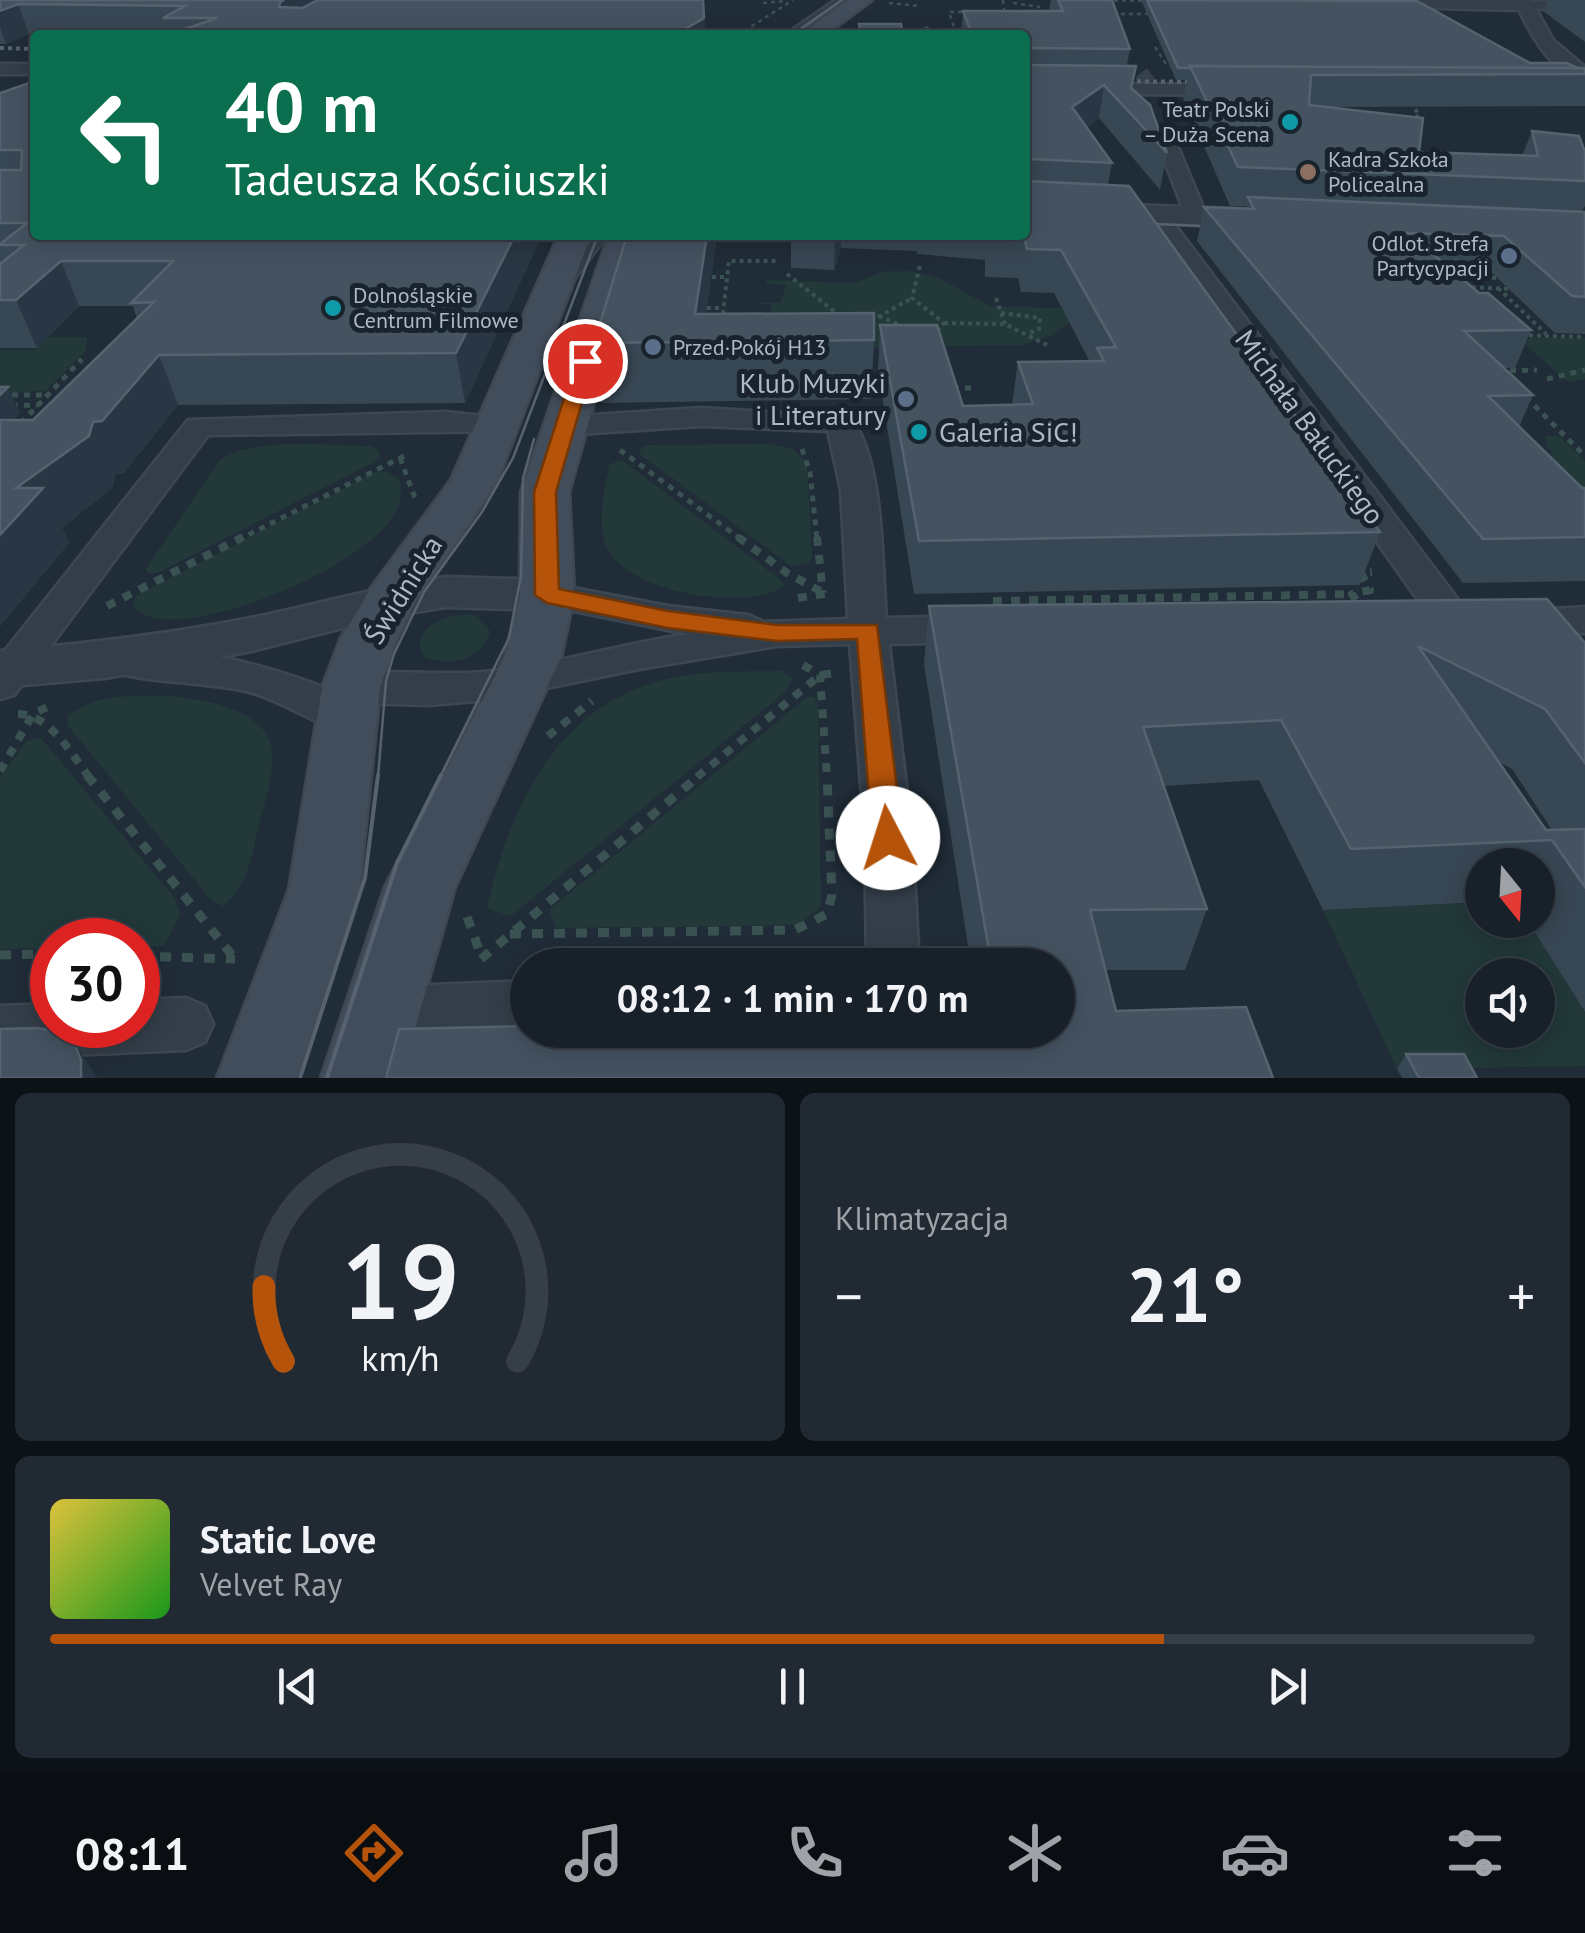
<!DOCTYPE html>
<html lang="pl">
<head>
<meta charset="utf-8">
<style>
	:root { --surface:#18212a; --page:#212932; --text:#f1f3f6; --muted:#9fa3a8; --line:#363e47; --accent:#b45309 }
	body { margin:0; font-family:"PT Sans",sans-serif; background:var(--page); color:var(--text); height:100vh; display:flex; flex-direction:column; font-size:38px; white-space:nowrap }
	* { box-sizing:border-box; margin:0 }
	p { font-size:32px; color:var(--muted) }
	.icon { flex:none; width:55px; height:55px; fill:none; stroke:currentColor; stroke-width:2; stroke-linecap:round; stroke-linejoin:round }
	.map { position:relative; height:1078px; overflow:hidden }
	.details { display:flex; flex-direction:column; gap:15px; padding:15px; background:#0d1217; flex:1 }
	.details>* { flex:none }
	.guide { position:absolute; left:30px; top:30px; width:1000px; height:210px; border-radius:10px; box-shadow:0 5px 25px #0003,0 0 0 2px var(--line); background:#0b6e4f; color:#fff; overflow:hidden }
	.needle { width:65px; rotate:162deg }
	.fabs { position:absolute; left:1465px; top:848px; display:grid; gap:20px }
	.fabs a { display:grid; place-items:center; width:90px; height:90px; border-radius:50%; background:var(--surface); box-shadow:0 5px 25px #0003,0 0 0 2px var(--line); font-size:50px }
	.speed { position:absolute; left:30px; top:918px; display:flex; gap:20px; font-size:50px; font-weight:700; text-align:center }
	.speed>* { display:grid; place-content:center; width:130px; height:130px; border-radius:50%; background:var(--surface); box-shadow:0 5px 25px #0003,0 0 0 2px var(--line); line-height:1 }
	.speed .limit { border:15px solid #d22; background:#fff; color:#111 }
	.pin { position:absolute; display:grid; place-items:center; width:85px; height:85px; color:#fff; margin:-42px; border:5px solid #fff; border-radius:50%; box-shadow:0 2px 10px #0007 }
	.me { position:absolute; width:110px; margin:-55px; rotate:355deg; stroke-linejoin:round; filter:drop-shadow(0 0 8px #0008) }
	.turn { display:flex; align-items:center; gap:35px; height:210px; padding:0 30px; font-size:45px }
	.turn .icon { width:130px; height:130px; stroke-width:2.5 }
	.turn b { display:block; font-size:70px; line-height:85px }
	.big { font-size:75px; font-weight:600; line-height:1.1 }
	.details .tile { flex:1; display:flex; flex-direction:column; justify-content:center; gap:15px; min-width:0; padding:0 35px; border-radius:15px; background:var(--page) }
	.details .dial { align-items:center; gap:0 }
	.dial svg { height:260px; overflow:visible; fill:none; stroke:var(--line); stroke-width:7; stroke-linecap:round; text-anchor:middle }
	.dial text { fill:var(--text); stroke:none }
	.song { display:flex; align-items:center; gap:30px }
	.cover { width:120px; height:120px; border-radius:15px; background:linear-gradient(135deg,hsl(50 70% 55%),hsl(120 70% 35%)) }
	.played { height:10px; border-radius:5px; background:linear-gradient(90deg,var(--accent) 75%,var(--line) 75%) }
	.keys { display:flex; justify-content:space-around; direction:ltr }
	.heat { display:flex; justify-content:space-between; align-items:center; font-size:55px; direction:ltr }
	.details .tiles { flex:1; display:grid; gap:15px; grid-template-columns:1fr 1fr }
	.tile:last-child { grid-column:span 2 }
	.trip { position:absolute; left:510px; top:948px; width:565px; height:100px; border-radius:50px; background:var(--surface); box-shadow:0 5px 25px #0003,0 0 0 2px var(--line); font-weight:600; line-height:100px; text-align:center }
	.menu { display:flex; height:160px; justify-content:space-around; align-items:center; background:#0a0d11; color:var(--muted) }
	.menu .icon { width:70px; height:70px }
	.menu .selected { color:var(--accent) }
	.menu b { font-size:45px; color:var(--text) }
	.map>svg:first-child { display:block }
	.green { fill:#223839; fill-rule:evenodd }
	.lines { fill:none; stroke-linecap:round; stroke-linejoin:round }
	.minor-tunnel { stroke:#35414d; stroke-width:15; stroke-dasharray:15 8; stroke-linecap:butt }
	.service-casing { stroke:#3d4752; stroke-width:4 }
	.minor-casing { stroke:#3d4752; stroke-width:5 }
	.tertiary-casing { stroke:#3d4752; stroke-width:5 }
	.secondary-casing { stroke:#3d4752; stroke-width:5 }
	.path-far4 { stroke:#3b5252; stroke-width:2.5; stroke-dasharray:4 4; stroke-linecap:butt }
	.path-far3 { stroke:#3b5252; stroke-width:4; stroke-dasharray:4 4; stroke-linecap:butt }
	.path-far2 { stroke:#3b5252; stroke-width:5; stroke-dasharray:6 6; stroke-linecap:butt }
	.path-far1 { stroke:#3b5252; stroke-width:8; stroke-dasharray:9 9; stroke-linecap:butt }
	.path { stroke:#3b5252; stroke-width:9; stroke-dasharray:11 11; stroke-linecap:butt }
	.service { fill:#343e49; fill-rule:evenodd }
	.minor { fill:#343e49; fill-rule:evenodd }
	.tertiary { fill:#343e49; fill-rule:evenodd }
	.secondary { fill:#424d5c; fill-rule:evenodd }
	.tram-far1 { stroke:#566270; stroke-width:2.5 }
	.tram { stroke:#566270; stroke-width:4 }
	.rail { stroke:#566270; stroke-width:4; stroke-dasharray:4 4; stroke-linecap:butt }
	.wall { fill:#384754; fill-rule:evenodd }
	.shaded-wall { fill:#293744 }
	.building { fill:#455361; stroke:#556370; stroke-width:2.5 }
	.route { fill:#b45309; stroke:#753606; stroke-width:2.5 }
	.culture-dot { fill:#0f9aa8; stroke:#19232d; stroke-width:4 }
	.education-dot { fill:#8d6e63; stroke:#19232d; stroke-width:4 }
	.service-dot { fill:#5c6f8a; stroke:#19232d; stroke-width:4 }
	.labels { text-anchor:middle; stroke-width:10; stroke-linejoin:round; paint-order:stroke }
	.far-poi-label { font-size:22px; fill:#aeb9c5; stroke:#19232d; text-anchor:start }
	.poi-label { font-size:28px; fill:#aeb9c5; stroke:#19232d; text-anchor:end }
	.street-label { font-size:28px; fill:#aeb9c5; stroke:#19232d }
</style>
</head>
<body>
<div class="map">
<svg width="1585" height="1078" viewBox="0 0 1585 1078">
	<rect width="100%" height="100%" fill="#202c38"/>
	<!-- green -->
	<path class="green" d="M912,271l29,8 49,27 71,2 9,14 -18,14 -31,9 -177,3 -74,-20 1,-24h-18l28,-2 5,-17 -20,-1 1,-4 87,3 27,-11z
		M48,337h39l-1,14 -41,40 -45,2v-43h34z
		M1532,337l53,1v41l-16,4 -46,-40z
		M1545,436h14l26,26v60l-28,-25 -6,-47 -4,-1z
		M770,444l23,5 14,14 5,92 -2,7 -18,5 -151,-112 -2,-6 7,-4z
		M370,446l8,4 2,7 -8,6 -212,109 -10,2 -5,-4 74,-109c32,-25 110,-15 151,-15z
		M622,460l159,120 3,6c-38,27 -157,6 -177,-38 -11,-25 -3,-58 3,-84z
		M386,471l13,8c1,8 3,16 1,23 -15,63 -242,154 -267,102l3,-8 239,-124z
		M474,615l16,16c-6,29 -41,36 -66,26l-5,-13c6,-24 33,-31 55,-29z
		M783,671l10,8 -9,14 -273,223 -24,-7c23,-105 71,-208 188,-232 35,-7 73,-5 108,-6z
		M170,696c33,3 99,13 102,56 2,26 -8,52 -14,77 -7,29 -10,57 -35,77l-11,-5 -144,-175 -1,-9c28,-25 67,-21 103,-21z
		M807,697h7l4,8 3,202 -25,18 -240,3 -7,-18z
		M35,738h6l133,159 6,17 -16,32h-26v-6h-86v8l-52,1v-172l26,-35z
		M1482,902v18h45l58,93v53l-188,3 -74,-159zM1482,975h56v55h-56z"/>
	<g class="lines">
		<!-- minor-tunnel -->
		<path class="minor-tunnel" d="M1141,73l8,10"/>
		<!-- service casing -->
		<g class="service-casing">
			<path id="service" d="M835,0h7l-49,35h-9z
				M596,235h12l-38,50h-8v-6z"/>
		</g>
		<!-- minor casing -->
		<g class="minor-casing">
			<path id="minor" d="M1524,1l61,1v8l-66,-2v-6z
				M0,64h35v10h-35z
				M1025,83l204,2 8,5 -8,5 -204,-2z
				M1140,100l9,5 -1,17 27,18 32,77 -3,5h-16l-30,-79 -28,-19 1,-19z
				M1167,223l8,2 293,388 5,9 -5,9 -14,4 -14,-4 -284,-401z
				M701,408l150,9c34,49 30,142 35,201l89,-2 14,4 5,9 -5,9 -14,4 -86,2 23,191 7,130h-52l-2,-130 -15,-191 -73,2 -138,23 -151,31 -59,5 -75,-2 14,15 -6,11 -15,4c-35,-10 -65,-33 -101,-42 -43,-10 -90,-7 -132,-19l-6,-10 6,-10c53,-15 168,17 218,39l5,-13c38,-11 102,-2 146,-6 68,-6 137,-28 205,-38l-154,-31 -6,-8 6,-8 13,-4 121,23 80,9 16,7 84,-3 -7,-129 -13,-59 -127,-5 -138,9 -11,-3 -4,-6 4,-6 11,-3z
				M446,412l63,7 4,6 -4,6 -301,4 -194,260 -14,4v-42l188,-237z
				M1585,607v26l-68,1 -14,-4 -5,-9 5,-9z
				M528,981v50l-146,6 -19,-7 -8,-18 8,-18 19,-7z
				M186,998l19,8 8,18 -8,18 -19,8 -186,8v-52l52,-2v21h86v-25z"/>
		</g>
		<!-- tertiary casing -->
		<g class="tertiary-casing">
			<path id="tertiary" d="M1294,0h237l22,40 32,27v14c-31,-3 -54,-46 -66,-71l-216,-5z
				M1025,201l238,9 10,3 4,6 -4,6 -10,3 -238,-11z
				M446,577l101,3 17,4 7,11 -7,11 -17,4 -101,-3 -56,9 -138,35 -147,27 -105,9v-36c84,-7 168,-17 251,-33 65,-13 129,-32 195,-41z"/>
		</g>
		<!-- secondary casing -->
		<g class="secondary-casing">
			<path id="secondary" d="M849,0h23l-47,35h-25z
				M559,235h32l-94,247 -82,121 -18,35 -17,50 -21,202 -62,188h-80l72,-188 33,-202 19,-50 30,-50 80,-108z
				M609,235h32l-72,257 5,103 -13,62 -106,230 -54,191h-80l64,-191 120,-230 15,-62 1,-103z"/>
		</g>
		<!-- path-far4 -->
		<path class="path-far4" d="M1003,0l1,13
			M1090,0l59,1
			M763,3l24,-2
			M889,3l30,3
			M1013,3l27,4
			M1113,14h38
			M925,27l16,6
			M896,34l60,-1
			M956,34l-7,-22h20
			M738,35l55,-35
			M1155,47l13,20"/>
		<!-- path-far3 -->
		<path class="path-far3" d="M1418,110l-4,2 8,10
			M920,266l-8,32 32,25 -9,11
			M787,274l53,42
			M712,277h15
			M1452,277l53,1
			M1464,287l53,2
			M1498,288l48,46
			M996,298l9,26
			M707,308h16
			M1001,313l39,5 -1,11 -12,5
			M879,316l26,11
			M878,317l34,-19
			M722,322l7,-61h47
			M944,323l61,1 44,22
			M1521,335l64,2"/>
		<!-- path-far2 -->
		<path class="path-far2" d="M1498,371l39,-1
			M1547,379l38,-9
			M953,389l19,-1
			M0,395h47
			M1526,397l59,59
			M0,406l38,-1
			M21,423l61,-64
			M802,449l8,23 7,68
			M620,450l122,90
			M400,458l15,40
			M238,540l170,-86"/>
		<!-- path-far1 -->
		<path class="path-far1" d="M738,537l49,36 35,19
			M817,537l6,56
			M798,598l32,-5
			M1356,600l-4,-6 18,-4 -9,-17 11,-1
			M993,601l359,-7
			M107,606l136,-69
			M803,665l17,10 7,102
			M18,714c32,0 53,40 71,63
			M548,736l44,-35
			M0,771l33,-57 20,-10
			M697,777l123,-102 15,-2"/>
		<!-- path -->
		<path class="path" d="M87,775l148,184
			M467,917l15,41
			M510,934l285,-4 32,-16 5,-19 -5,-120
			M0,955l52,-1
			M138,956l97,3
			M481,959l219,-184"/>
		<!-- service -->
		<use href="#service" class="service"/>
		<!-- minor -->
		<use href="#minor" class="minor"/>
		<!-- tertiary -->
		<use href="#tertiary" class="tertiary"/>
		<!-- secondary -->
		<use href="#secondary" class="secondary"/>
		<!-- tram-far1 -->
		<path class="tram-far1" d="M792,35l50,-35
			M1130,223l100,4
			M378,777l8,-96 8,-27 30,-62 58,-80 31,-54 85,-223
			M440,777l69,-139 12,-62 2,-98 11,-39"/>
		<!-- tram -->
		<path class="tram" d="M300,1078l65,-200 13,-103
			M327,1078l70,-215 44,-88"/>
		<!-- rail -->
		<path class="rail" d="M0,48l35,1
			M1105,81l110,1"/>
	</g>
	<!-- wall -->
	<path class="wall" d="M0,0h703l2,35 -676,-1 -23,10h-6z
		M1051,0h61l18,49 -3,16 5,24 35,64 -7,37 -61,-72 -12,9 25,36 -4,22 272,347 -20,53 -446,9 -36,-223 2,-46 83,81 49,-1 6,-43h72l-36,-69 -33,-1 -3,-14 -33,-1v-17l-68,-6v-3l-76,-3 -7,22 -43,-2v-33h234v-200h-64l2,-24h86z
		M1141,0h252l137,63 55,5v38l-258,1 92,45 103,4 10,-25 53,21v54l-3,5 3,1v122l-30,-1 -65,-62 -39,-2 28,24 52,37 -16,38h-10l28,27 -14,32 63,61h3v93l-122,2 -266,-342 7,-34 41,2 1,-3h-16l-47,-108 4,-18h-11z
		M1548,0h37v42l-41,-30z
		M35,81v154h507l-77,168 -287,2 -54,68 -8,1 -4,14 -50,40 7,15 -69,83v-239l20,25 -8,8h21l104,-101 -4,-13h-54l-42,42h-37v-255z
		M717,235l-11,79 168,26 -3,59 -270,4 -7,-60z
		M929,606l656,37v369l-58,-92h11v-55h-56v37l-159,8 -64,-130 -95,6 43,123 -22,61h-80l11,41 -58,19v-65h-87l-47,-301zM1497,761l15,8 40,61h-6z
		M1406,1054l71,24h-75l-5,-9z"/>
	<!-- shaded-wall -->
	<path class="shaded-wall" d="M284,0h65l-62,32 -8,-25 1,-5z
		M18,4l11,30 -23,10 -6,-17v-16z
		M704,18l1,17h-30z
		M1104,85l-5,33 -32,23 5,-34z
		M515,235h27l-77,168 -9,-50z
		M707,235h10l-15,107 -7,-28z
		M835,235h6v13l-7,22z
		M61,261l18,45 -42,42 -21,-48z
		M159,355l19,50 -54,68 -8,1 -4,14 -50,40 7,15 -69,83v-91l16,-47 77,-66z
		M8,387l12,25 -20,20v-37z
		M74,1043l24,35h-17z"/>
	<!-- building -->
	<path class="building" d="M0,0h284l-4,2 -1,5 23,1 16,-8h385l1,18 -29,17h-507l49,-17h-54l22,-12 -167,-2 -18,7z
		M1058,0h54l18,49 -101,-1 -4,13v-26h-53l-9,-24h100z
		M1147,0l270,1 113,62h36l12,5 -388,-2 1,2h-13z
		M859,24h42l2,11h-42z
		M1025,61l4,4 107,1 -5,22 19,17 17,48 -63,-68 -32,22 40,56 -82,-4 -4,4 1,18 102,5 251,346 -461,9 -39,-216h57l26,81 70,-2 -15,-42 86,-1 -7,-13 19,-1 -55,-97 -34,-1 -3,-13 -33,-1h34z
		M1190,66l395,2v6l-274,1 -2,30 114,13 -4,34 119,4 -6,-25 47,5 6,16v29l-347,-14z
		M35,81v154h480l-59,118 -297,2 -57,66 -9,1 -4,14 -73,52h27l-43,47v-115h33l121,-118 -23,1 42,-42h-112l-45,39h-16v-36l24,-19h-24v-1l27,-21h-27v-53h21l1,-20h-22v-57z
		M1248,197l337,15v85l-13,-1 -68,-60 -96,-3 71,60h9l43,37 -67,1 69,64 -45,1 94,92h3v49l-102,2 -279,-332 50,2z
		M627,235h80l-12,79 179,-1v27l-280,3z
		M0,387h8l-8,8z
		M1547,599l38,44v120l-40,-54 -127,-63 128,184 39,-1v58l-33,-47 -201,9 -70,-129 -138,7 64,182 -117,1 26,101 130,-4 27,71h-887l13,-49 129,-3v4h530v-65h-61l-2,-9h-5l-61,-350z
		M38,1028l24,5 12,10 7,17v18h-81v-49z
		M1406,1054h58l13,24h-58z"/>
	<!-- route -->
	<path class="route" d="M585,356l9,5 -38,131 3,97 109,22 109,14h100l26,213 -5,9 -10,3 -11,-3 -5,-9 -15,-199 -80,2 -109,-13 -121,-25 -12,-8 -1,-103 42,-131z"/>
	<!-- markers -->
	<g class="culture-dot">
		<circle cx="1290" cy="122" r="10"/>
		<circle cx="333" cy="308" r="10"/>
		<circle cx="919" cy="432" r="10"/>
	</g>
	<circle class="education-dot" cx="1308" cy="172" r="10"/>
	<g class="service-dot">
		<circle cx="1509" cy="256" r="10"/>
		<circle cx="653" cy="347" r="10"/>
		<circle cx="906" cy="399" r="10"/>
	</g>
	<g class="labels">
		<!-- far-poi labels -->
		<g class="far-poi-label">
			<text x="1270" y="117" text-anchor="end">Teatr Polski<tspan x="1270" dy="25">– Duża Scena</tspan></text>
			<text x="1328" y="167">Kadra Szkoła<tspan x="1328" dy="25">Policealna</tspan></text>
			<text x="1489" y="251" text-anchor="end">Odlot. Strefa<tspan x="1489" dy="25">Partycypacji</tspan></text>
			<text x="353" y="303">Dolnośląskie<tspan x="353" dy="25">Centrum Filmowe</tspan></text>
			<text x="673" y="355">Przed·Pokój H13</text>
		</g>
		<!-- poi labels -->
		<g class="poi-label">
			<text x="886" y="393">Klub Muzyki<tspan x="886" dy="32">i Literatury</tspan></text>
			<text x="939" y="442" text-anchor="start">Galeria SiC!</text>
		</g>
		<!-- street labels -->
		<g class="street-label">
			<text transform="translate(1310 427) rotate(54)" y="10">Michała Bałuckiego</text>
			<text transform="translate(403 590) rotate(-58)" y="10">Świdnicka</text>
		</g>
	</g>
</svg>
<div class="fabs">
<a><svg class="needle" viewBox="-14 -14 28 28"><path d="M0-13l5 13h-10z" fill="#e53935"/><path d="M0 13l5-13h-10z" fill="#9fa3a8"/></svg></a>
<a><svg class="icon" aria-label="sound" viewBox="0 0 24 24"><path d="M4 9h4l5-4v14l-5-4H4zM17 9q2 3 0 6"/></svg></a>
</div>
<div class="speed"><div class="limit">30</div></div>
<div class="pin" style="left:585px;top:361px;background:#d93025"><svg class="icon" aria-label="arrive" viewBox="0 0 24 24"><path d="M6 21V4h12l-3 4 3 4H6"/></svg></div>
<svg class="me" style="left:888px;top:838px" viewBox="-20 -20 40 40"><circle r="19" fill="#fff"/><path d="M0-13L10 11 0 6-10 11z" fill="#b45309"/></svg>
<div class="trip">08:12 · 1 min · 170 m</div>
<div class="guide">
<div class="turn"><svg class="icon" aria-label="left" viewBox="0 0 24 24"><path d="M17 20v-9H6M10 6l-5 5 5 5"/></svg><div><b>40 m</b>Tadeusza Kościuszki</div></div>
</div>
</div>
<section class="details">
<div class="tiles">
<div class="tile dial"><svg viewBox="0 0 100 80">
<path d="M14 69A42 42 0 1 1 86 69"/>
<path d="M14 69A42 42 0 0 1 8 46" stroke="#b45309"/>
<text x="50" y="56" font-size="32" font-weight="700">19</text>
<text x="50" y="72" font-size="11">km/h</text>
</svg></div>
<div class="tile"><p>Klimatyzacja</p>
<div class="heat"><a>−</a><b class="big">21°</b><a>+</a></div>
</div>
<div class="tile">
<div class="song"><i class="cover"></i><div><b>Static Love</b><p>Velvet Ray</p></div></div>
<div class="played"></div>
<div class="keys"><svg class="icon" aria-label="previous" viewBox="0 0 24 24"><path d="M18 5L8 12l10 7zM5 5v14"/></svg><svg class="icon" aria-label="pause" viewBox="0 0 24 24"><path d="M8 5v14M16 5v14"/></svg><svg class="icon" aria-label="next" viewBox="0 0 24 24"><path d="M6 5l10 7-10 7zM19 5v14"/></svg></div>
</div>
</div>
</section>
<nav class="menu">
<b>08:11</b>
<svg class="icon selected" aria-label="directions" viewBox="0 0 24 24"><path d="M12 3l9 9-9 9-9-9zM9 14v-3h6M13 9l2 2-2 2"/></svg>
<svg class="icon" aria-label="music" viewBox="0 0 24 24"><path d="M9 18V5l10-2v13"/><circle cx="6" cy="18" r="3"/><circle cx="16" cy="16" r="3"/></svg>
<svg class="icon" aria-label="phone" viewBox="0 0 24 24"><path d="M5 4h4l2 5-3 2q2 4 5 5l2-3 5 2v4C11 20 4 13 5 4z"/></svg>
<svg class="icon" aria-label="climate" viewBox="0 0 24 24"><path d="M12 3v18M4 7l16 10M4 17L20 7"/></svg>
<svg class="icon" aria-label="car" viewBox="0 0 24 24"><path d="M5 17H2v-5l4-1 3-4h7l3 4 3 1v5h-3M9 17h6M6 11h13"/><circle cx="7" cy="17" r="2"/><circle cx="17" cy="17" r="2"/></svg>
<svg class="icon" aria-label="filters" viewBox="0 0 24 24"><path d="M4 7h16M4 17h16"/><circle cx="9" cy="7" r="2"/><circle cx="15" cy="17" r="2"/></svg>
</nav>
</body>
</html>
